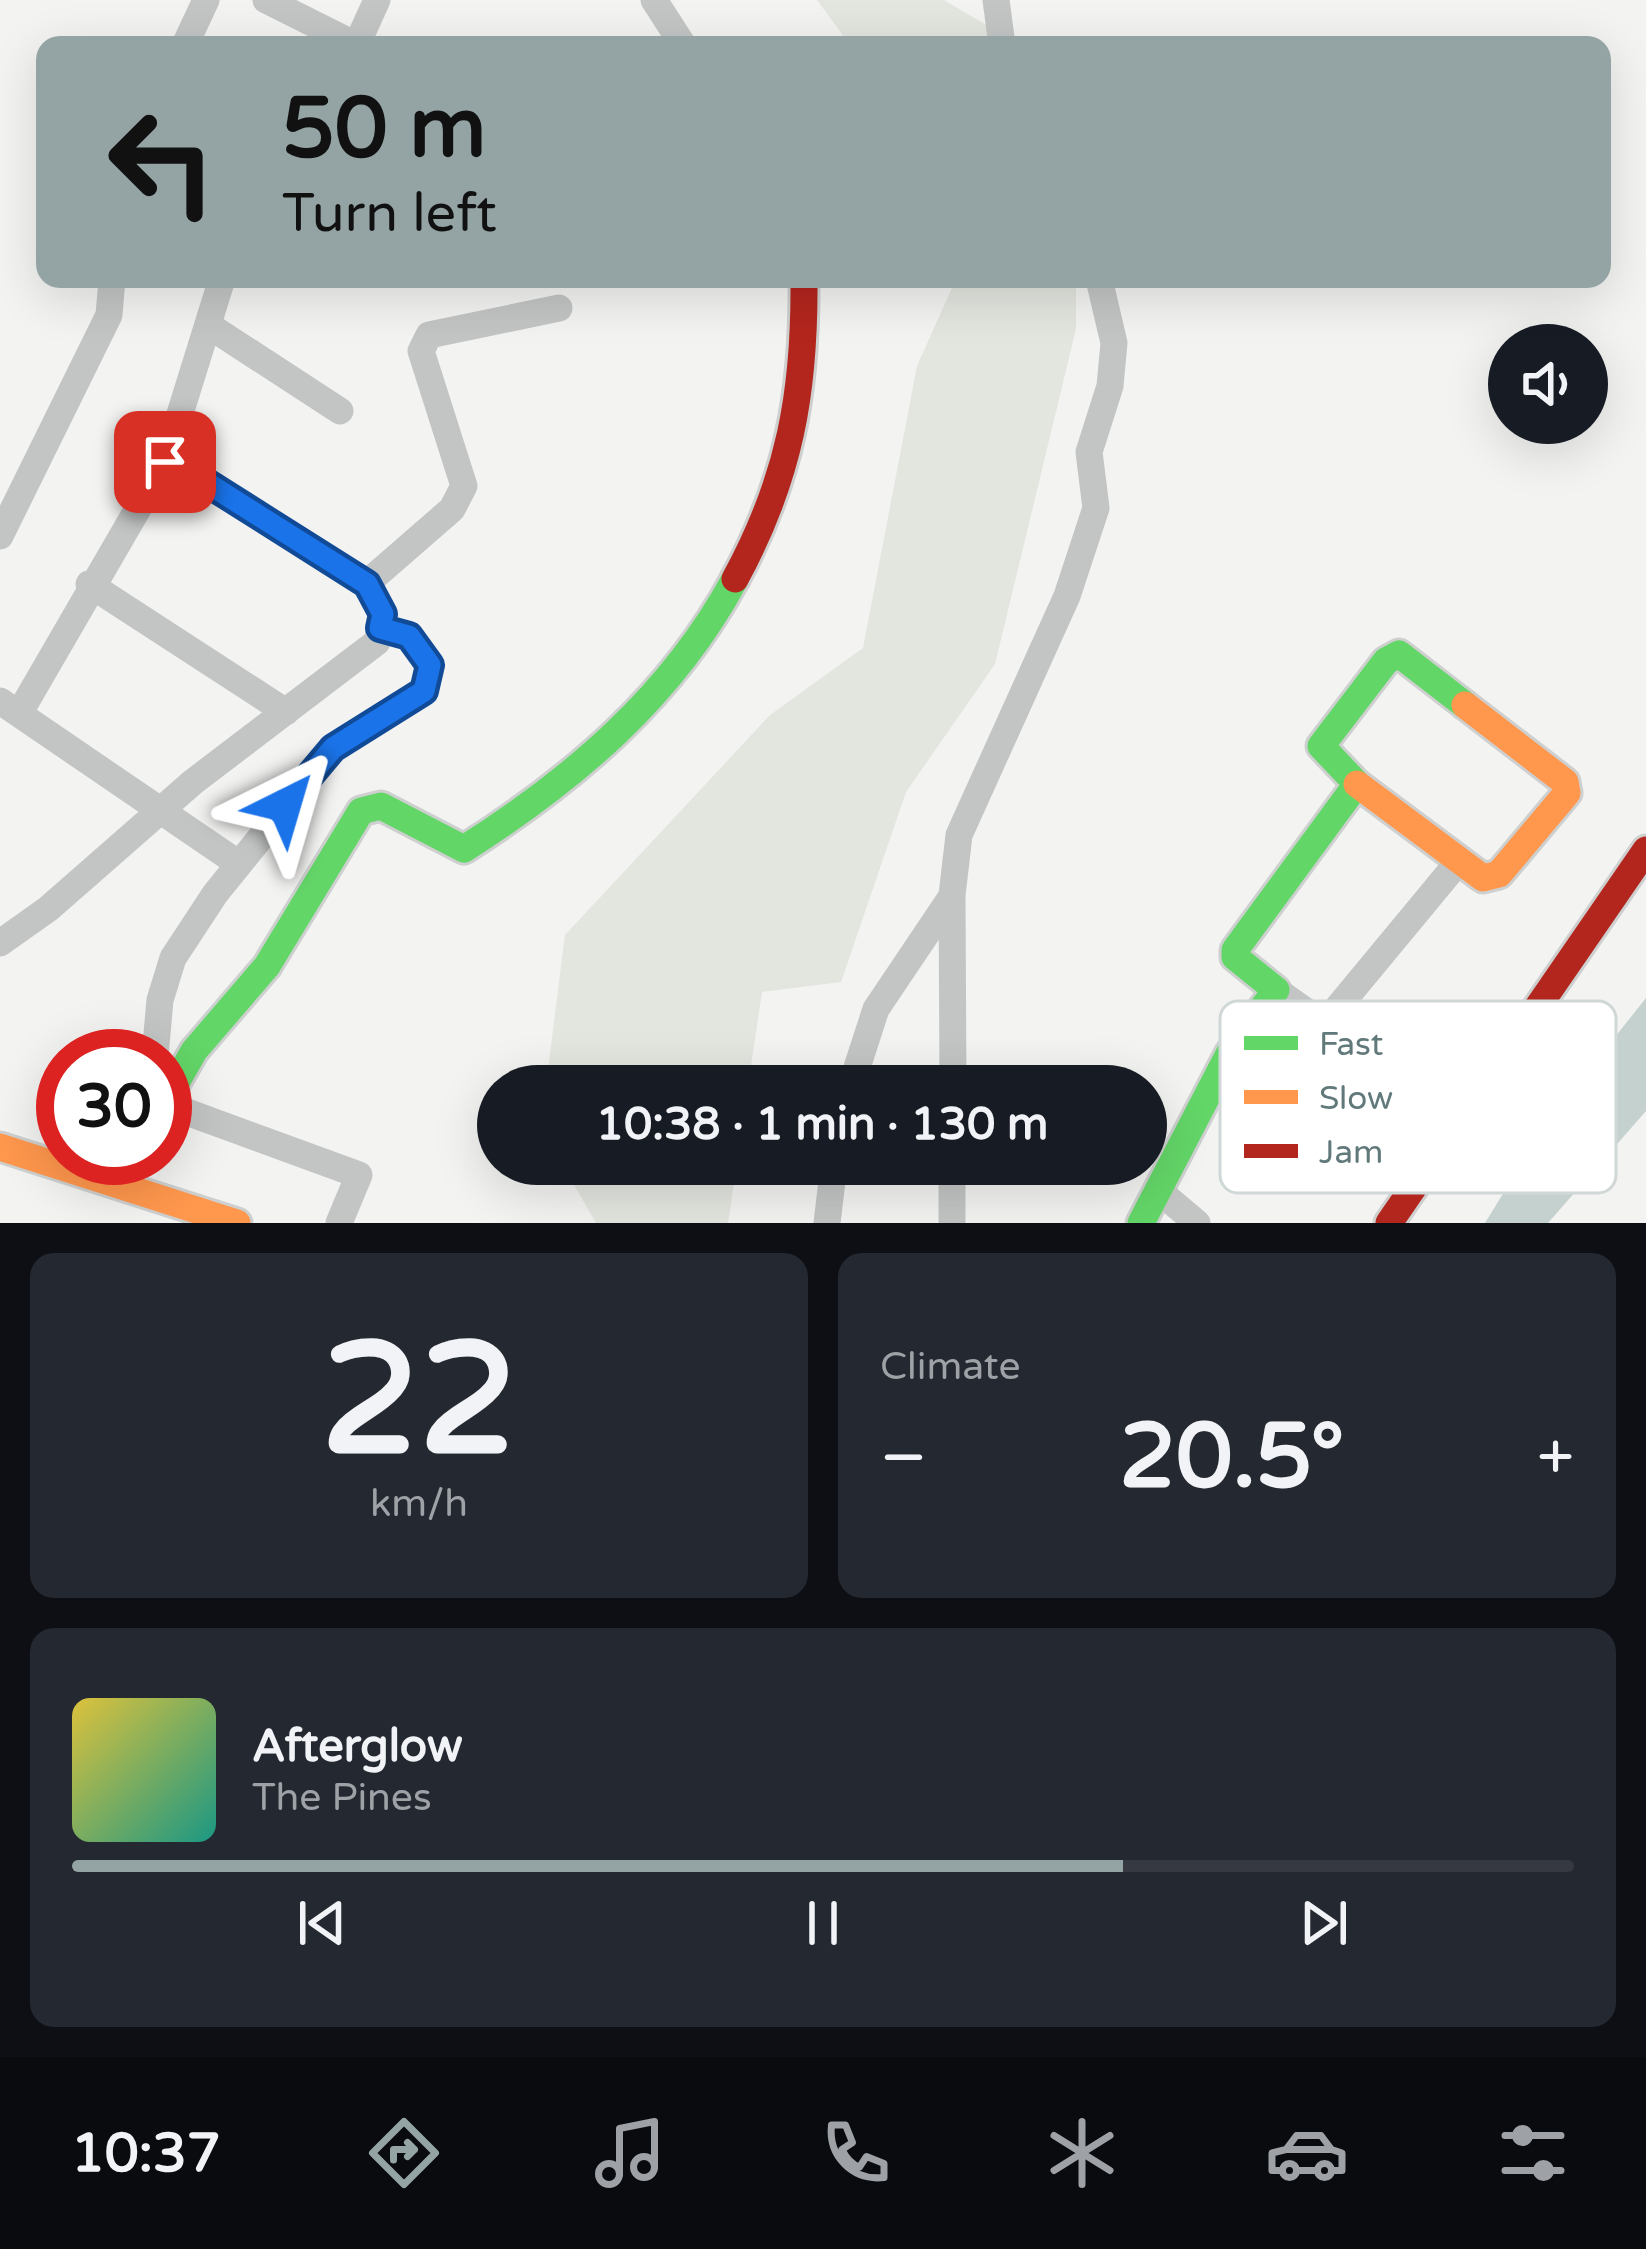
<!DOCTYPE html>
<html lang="en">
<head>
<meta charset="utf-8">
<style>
	:root { --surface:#171b24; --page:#242831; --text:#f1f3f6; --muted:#9ea1a6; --line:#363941; --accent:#94a4a4 }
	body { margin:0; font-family:"Varela Round",sans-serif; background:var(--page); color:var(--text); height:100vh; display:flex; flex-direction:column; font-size:45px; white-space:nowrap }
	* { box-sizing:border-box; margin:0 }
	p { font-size:39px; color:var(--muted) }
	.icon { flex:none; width:66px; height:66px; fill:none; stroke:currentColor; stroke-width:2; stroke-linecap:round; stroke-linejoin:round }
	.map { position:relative; height:1223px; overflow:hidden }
	.details { display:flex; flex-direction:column; gap:30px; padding:30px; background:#0d0f14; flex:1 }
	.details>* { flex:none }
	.banner { position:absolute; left:36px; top:36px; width:1575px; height:252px; border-radius:24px; box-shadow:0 12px 48px #0002; background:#94a4a4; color:#111; overflow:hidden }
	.controls { position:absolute; left:1488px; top:324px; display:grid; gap:24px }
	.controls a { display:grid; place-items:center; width:120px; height:120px; border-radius:50%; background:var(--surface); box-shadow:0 12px 48px #0002; font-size:60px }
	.speed { position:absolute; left:36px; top:1029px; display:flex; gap:24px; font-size:60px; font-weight:700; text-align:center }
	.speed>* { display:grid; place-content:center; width:156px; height:156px; border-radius:50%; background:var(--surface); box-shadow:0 12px 48px #0002; line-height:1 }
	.speed .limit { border:18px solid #d22; background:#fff; color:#111 }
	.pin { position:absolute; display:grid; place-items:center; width:102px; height:102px; color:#fff; margin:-51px; border-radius:24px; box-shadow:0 6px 18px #0006 }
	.me { position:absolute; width:132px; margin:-66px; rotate:40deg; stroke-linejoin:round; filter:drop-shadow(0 0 9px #0008) }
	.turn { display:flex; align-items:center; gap:42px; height:252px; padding:0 48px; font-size:54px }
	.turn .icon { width:156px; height:156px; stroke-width:2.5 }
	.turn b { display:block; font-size:84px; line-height:102px }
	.big { font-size:90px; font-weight:800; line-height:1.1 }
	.details .tile { flex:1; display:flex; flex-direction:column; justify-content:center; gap:18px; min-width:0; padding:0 42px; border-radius:24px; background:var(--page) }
	.details .dial { align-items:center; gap:0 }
	.dial b { font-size:156px; line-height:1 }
	.song { display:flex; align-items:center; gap:36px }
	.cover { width:144px; height:144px; border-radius:18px; background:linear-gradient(135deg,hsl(50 70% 55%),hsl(170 70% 35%)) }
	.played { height:12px; border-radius:6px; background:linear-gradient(90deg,var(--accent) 70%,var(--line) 70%) }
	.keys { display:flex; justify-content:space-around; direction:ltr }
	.heat { display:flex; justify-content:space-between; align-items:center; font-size:66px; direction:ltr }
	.details .tiles { flex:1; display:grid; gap:30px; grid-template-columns:1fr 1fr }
	.tile:last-child { grid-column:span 2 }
	.trip { position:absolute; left:477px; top:1065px; width:690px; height:120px; border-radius:60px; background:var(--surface); box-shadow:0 12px 48px #0002; font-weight:800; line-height:120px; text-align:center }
	.menu { display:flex; height:192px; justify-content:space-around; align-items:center; background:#090b0e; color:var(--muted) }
	.menu .icon { width:84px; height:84px }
	.menu .active { color:var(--accent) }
	.menu b { font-size:54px; color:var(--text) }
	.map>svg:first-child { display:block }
	.green { fill:#e3e5df }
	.water { fill:#c5d1cf }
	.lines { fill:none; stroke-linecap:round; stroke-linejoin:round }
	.fast-casing { stroke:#ced0d0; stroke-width:33 }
	.slow-casing { stroke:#ced0d0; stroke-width:33 }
	.jam-casing { stroke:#ced0d0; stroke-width:33 }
	.street { stroke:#c3c5c5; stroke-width:27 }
	.fast { stroke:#63d668; stroke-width:27 }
	.slow { stroke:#ff974d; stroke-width:27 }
	.jam { stroke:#b3261e; stroke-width:27 }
	.route-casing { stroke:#114b97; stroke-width:30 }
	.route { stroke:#1a73e8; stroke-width:21 }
	.key { fill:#fff; stroke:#d0d7d7; stroke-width:3 }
	.key-label { font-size:33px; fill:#61797a }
</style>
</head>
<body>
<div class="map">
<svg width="1646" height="1223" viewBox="0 0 1646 1223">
	<rect width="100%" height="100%" fill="#f3f3f2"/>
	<!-- green -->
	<path class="green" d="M817,0h127l76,45h-170z
		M956,279h120v50l-81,335 -89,128 -65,190 -79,10 -14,94h-202l19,-151 205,-220 93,-67 54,-282z
		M562,1164h175l-9,59h-132z"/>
	<!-- water -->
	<path class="water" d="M1646,998v113l-98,112h-63l63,-102z"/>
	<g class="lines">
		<!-- fast casing -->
		<g class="fast-casing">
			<path id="fast" d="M165,1102l29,-51 73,-85 94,-155 20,-5 83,43c110,-70 208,-153 271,-270
				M1141,1223l88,-169 47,-64 -41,-33v-7l122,-166 -36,-38 65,-85 13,-7 66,51"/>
		</g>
		<!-- slow casing -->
		<g class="slow-casing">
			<path id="slow" d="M1357,784l126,94 16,-4 68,-81 -2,-11 -100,-77
				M0,1147l237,76"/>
		</g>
		<!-- jam casing -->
		<g class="jam-casing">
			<path id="jam" d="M735,579c55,-101 70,-187 69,-300
				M1389,1223l257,-373"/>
		</g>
		<!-- street -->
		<path class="street" d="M266,0l90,45
			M654,0l29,45
			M996,0l6,45
			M357,44l20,-44
			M185,45l21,-45
			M208,325l132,86
			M0,536l109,-221 3,-36
			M367,583l85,-74 12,-23 -43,-135 8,-16 130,-27
			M89,584l197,128
			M0,701l239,163
			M20,712l145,-250 57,-183
			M0,943l48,-34 145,-127 184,-140 6,-28 -16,-31 -163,-102 -39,-19
			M1276,990l41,29 12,-1 130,-157
			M155,1056l5,-56 13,-42 42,-64 118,-146 91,-57 6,-26 -21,-29 -29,-7
			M851,1086l25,-77 76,-113
			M953,1086l-1,-191 7,-60 108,-239 29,-88 -7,-56 21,-66 4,-43 -15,-64
			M165,1104l194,71 -20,48
			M1159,1191l38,32
			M827,1223l7,-59
			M952,1223v-59"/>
		<!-- fast -->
		<use href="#fast" class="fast"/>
		<!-- slow -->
		<use href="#slow" class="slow"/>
		<!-- jam -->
		<use href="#jam" class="jam"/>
	</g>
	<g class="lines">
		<!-- route casing -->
		<g class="route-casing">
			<path id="route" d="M165,462l39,19 163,103 16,30 -3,14 29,8 21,29 -6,26 -91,57 -48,57"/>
		</g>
		<!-- route -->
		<use href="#route" class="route"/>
	</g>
	<!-- legend -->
	<rect x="1220" y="1001" width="396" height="192" rx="18" class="key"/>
	<rect x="1244" y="1036" width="54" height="14" fill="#63d668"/>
	<rect x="1244" y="1090" width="54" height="14" fill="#ff974d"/>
	<rect x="1244" y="1144" width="54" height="14" fill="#b3261e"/>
	<g class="key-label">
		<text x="1319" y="1055">Fast</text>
		<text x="1319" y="1109">Slow</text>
		<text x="1319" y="1163">Jam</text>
	</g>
</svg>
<div class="controls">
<a><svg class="icon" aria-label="sound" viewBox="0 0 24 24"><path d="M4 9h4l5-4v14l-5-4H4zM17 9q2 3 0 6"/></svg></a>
</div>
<div class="speed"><div class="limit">30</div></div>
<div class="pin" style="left:165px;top:462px;background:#d93025"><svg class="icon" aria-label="arrive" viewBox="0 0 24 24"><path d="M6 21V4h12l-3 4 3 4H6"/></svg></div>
<svg class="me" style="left:285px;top:805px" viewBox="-20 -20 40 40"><path d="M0-17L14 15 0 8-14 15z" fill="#1a73e8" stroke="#fff" stroke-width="4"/></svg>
<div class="trip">10:38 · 1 min · 130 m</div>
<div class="banner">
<div class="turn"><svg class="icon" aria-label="left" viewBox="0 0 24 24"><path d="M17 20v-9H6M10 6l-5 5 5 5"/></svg><div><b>50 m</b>Turn left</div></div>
</div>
</div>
<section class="details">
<div class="tiles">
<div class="tile dial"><b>22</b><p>km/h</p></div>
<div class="tile"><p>Climate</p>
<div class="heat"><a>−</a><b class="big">20.5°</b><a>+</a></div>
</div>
<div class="tile">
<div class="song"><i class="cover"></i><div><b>Afterglow</b><p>The Pines</p></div></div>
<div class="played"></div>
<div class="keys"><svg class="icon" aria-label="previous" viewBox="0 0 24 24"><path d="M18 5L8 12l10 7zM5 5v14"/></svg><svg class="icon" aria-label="pause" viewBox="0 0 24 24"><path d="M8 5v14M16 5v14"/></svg><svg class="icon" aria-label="next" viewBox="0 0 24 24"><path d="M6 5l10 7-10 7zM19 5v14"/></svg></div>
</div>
</div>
</section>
<nav class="menu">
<b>10:37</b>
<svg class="icon active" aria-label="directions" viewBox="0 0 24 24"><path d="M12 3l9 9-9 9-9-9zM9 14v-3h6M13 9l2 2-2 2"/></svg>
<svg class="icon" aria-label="music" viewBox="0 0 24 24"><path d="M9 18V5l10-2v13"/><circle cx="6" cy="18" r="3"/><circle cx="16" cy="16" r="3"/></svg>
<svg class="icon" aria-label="phone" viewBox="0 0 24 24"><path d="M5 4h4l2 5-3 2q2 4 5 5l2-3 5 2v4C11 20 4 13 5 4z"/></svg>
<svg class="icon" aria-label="climate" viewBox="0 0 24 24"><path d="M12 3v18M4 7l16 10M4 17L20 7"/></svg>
<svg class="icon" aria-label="car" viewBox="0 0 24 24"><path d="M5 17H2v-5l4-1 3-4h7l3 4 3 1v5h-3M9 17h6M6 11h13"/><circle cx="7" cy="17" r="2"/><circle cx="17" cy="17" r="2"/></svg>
<svg class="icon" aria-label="filters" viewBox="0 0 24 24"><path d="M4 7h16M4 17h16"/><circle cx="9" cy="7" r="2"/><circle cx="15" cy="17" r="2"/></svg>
</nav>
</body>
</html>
